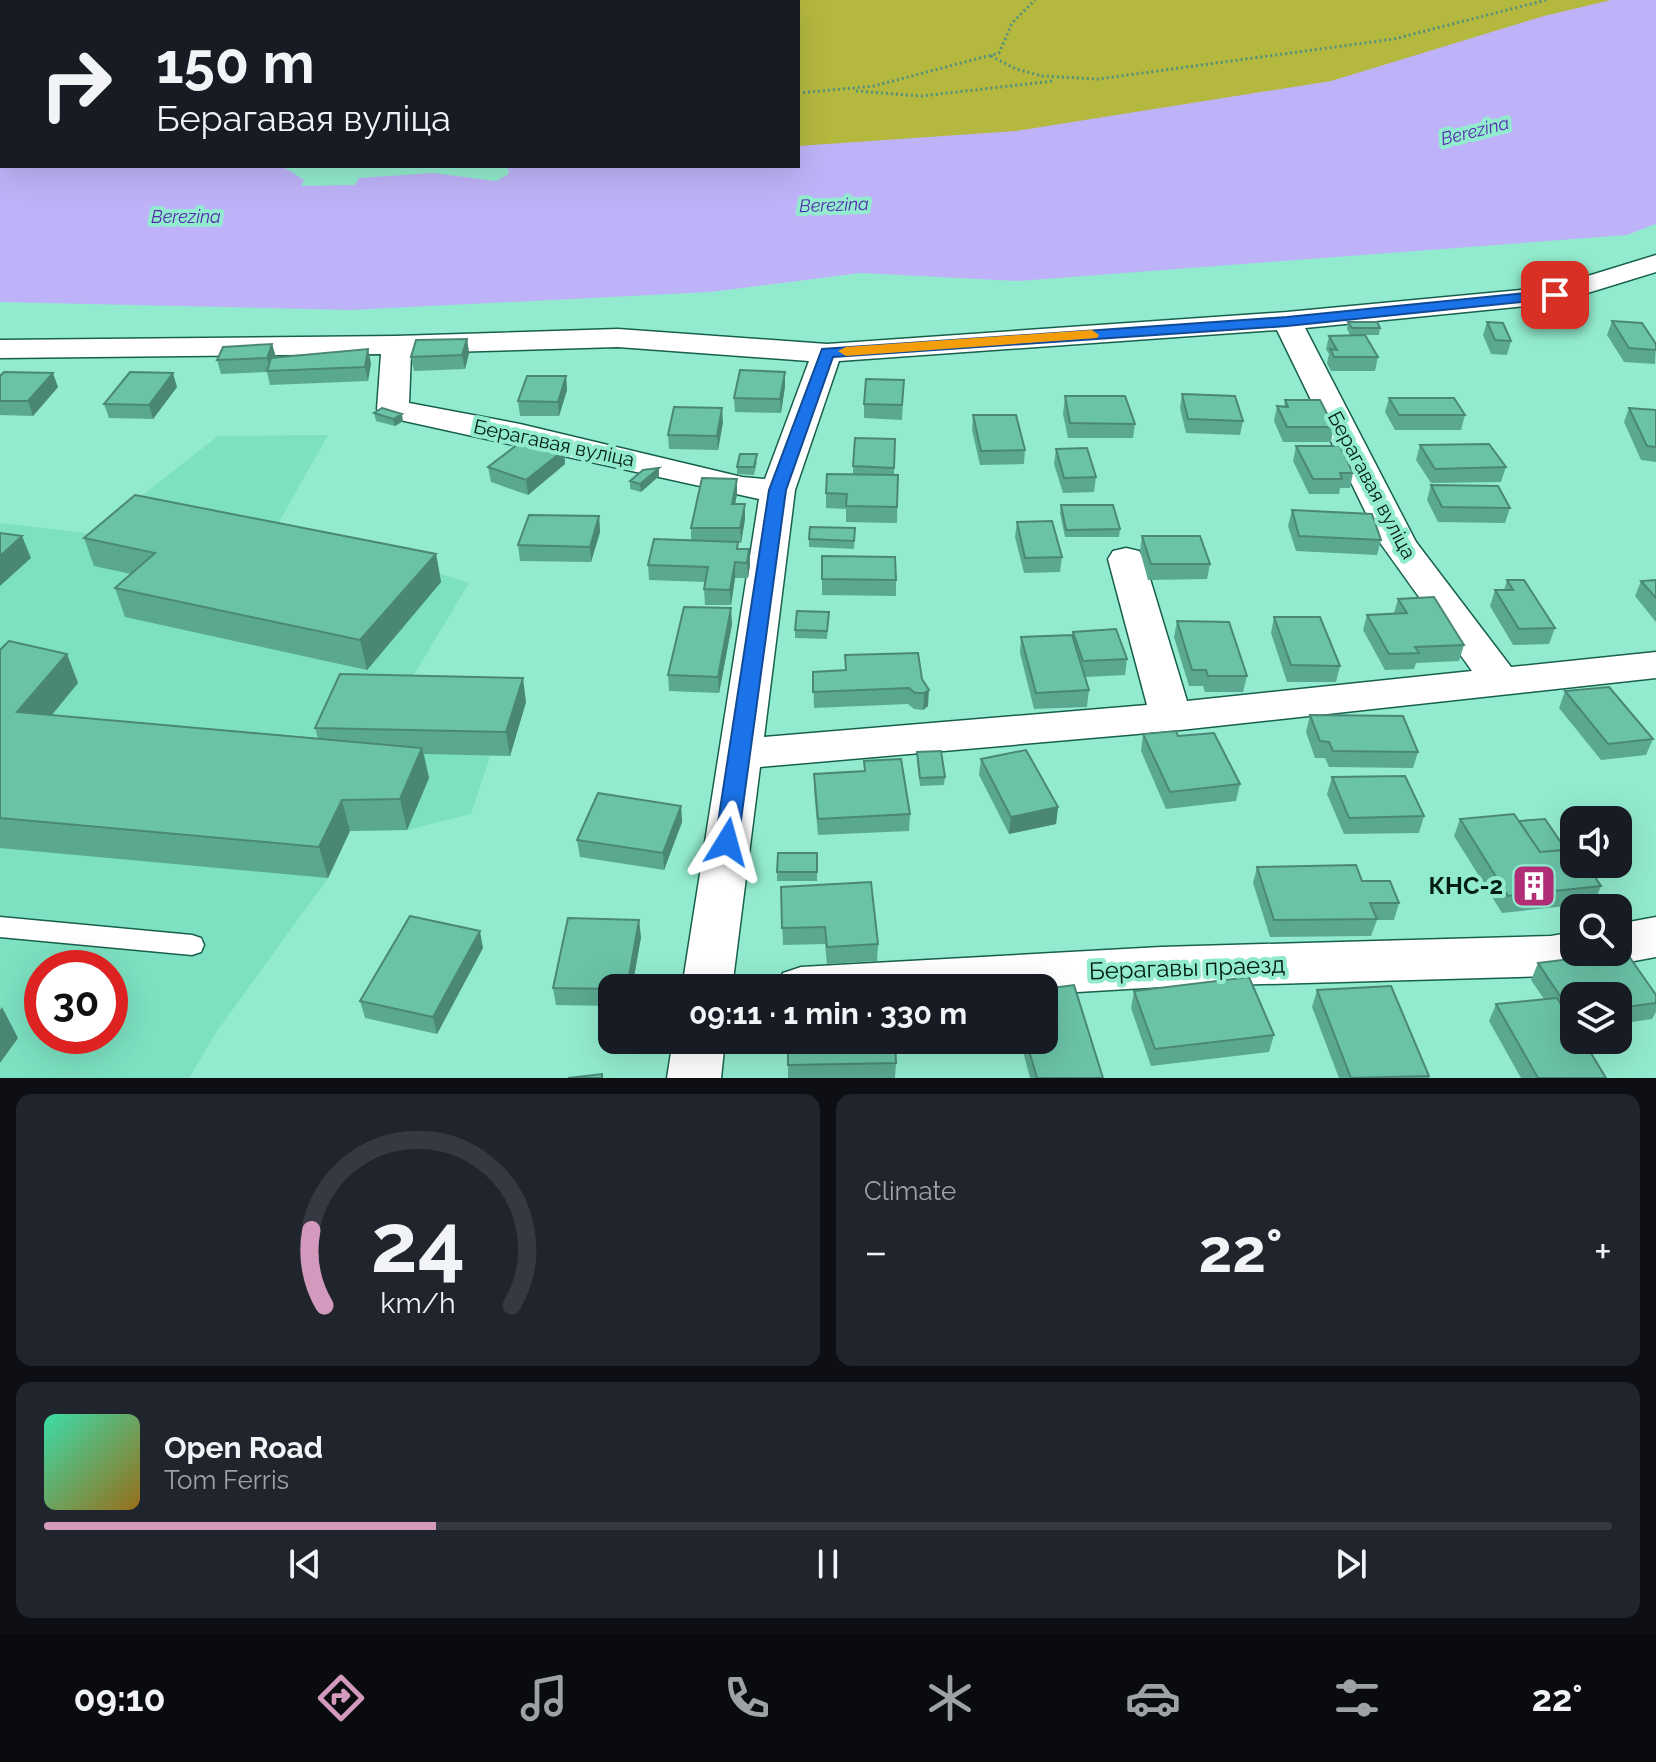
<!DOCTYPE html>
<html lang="en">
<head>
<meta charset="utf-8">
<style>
	:root { --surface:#171b24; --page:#20242c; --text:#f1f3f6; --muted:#9ea1a6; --line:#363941; --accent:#d49abd }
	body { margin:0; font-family:Raleway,sans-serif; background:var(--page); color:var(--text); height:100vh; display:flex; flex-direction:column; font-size:30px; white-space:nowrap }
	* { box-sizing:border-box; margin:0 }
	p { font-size:26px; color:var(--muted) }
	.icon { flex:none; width:44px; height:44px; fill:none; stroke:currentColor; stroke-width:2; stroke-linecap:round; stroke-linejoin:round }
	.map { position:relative; height:1078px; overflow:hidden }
	.drawer { display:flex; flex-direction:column; gap:16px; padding:16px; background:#0d0f14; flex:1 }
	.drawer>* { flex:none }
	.guide { position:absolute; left:0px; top:0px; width:800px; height:168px; box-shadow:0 8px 32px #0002; background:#171b24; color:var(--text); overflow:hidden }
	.buttons { position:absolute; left:1560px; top:806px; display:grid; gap:16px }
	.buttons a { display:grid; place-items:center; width:72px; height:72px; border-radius:16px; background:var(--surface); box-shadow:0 8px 32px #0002; font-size:40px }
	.speed { position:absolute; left:24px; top:950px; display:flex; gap:16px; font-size:40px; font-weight:700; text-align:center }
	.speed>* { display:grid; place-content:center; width:104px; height:104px; border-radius:50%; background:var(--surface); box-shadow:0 8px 32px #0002; line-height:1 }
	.speed .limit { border:12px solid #d22; background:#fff; color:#111 }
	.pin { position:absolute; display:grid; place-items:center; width:68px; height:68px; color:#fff; margin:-34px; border-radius:16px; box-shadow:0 4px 12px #0006 }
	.me { position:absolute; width:88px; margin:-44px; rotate:8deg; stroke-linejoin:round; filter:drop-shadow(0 0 6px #0008) }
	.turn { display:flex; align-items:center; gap:28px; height:168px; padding:0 24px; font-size:36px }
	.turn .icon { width:104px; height:104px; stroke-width:2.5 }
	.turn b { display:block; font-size:56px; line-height:68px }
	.big { font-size:60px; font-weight:700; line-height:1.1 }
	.drawer .tile { flex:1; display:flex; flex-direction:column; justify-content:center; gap:12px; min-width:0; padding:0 28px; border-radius:16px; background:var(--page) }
	.drawer .dial { align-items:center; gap:0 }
	.dial svg { height:208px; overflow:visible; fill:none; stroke:var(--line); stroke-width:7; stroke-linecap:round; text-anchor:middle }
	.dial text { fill:var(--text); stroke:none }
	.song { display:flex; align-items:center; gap:24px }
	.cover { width:96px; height:96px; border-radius:12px; background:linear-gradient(135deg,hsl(160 70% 55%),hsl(40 70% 35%)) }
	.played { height:8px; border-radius:4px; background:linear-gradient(90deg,var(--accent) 25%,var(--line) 25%) }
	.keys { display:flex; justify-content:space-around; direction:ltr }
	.heat { display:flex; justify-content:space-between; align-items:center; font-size:44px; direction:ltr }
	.drawer .tiles { flex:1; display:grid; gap:16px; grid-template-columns:1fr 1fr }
	.tile:last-child { grid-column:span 2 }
	.trip { position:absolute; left:598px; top:974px; width:460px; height:80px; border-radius:16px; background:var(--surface); box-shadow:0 8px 32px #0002; font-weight:700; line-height:80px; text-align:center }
	.menu { display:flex; height:128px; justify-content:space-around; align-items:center; background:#090b0e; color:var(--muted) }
	.menu .icon { width:56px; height:56px }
	.menu .on { color:var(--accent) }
	.menu b { font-size:36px; color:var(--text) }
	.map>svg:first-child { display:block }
	.built { fill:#7ce0c1; fill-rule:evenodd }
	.green { fill:#b4b83f }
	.water { fill:#beb3f8 }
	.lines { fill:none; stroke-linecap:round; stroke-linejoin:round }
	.service-casing { stroke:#18604d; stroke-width:3 }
	.minor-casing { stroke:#18604d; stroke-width:3 }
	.path { stroke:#53917d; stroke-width:3; stroke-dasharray:2 3; stroke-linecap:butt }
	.service { fill:#fff; fill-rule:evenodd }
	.minor { fill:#fff; fill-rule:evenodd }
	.wall { fill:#5ba890 }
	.shaded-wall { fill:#4a8875 }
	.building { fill:#6ac3a7; stroke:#4a8875; stroke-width:2 }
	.route { fill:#1a73e8; stroke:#114b97; stroke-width:2 }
	.slow { fill:#f59e0b }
	.labels { text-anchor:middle; stroke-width:8; stroke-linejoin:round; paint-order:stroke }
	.far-water-label { font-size:18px; font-style:italic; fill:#562aad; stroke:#92ebce }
	.street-label { font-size:20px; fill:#021e16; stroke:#92ebce }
	.near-poi-label { font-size:24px; font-weight:bold; fill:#021e16; stroke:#92ebce; text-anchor:end }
	.near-street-label { font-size:24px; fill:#021e16; stroke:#92ebce }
</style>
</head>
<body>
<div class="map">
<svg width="1656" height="1078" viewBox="0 0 1656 1078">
	<rect width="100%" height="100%" fill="#92ebce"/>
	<!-- built -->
	<path class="built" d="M328,435l-49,87 190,61 -59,98 91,42 -30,91 -64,16 -57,1 -22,47 -111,153 -28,47h-189v-555l93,11 125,-98zM42,968h68v68h-68z"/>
	<!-- green -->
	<path class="green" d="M0,0h1652l-317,87 -322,51 -215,11v-147h-796v133z"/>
	<!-- water -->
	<path class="water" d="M1611,0h45v224l-29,11 -608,46 -158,-8 -151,19 -359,18 -351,-8v-176l2,40h280l22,14 -3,6 54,-1 4,-7 74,-5 63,8 13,-7 -1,-6 -9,-2h299v-20l218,-15 315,-50 213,-65z"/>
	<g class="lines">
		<!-- service casing -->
		<g class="service-casing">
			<path id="service" d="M0,917l192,18 9,3 3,7 -3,7 -9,3 -192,-18z"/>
		</g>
		<!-- minor casing -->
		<g class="minor-casing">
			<path id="minor" d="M1656,255v17l-101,31 -250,25 111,214 95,125 145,-15v26l-485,53 -411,36 -28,221h-50l77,-489 -377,-83 -5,-7 4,-55 -381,4v-18l396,-4 222,-7 209,15 460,-32 265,-25zM1277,330l104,214 91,127 -285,30 -43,-142 -5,-8 -13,-3 -13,3 -5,8 39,146 -383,32 31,-247 44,-129zM618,347l191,14 -44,118 -23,-2 -222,-53 -111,-21 2,-50z
				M1656,917v40l-38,7 -17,-6 -3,-5 -6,13 -41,10 -390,11 -117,7v-6h-268l7,-15 18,-6 360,-20 390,-11 23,-4v20h44v-28z
				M673,1040h52l-4,38h-54z"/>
		</g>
		<!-- path -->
		<path class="path" d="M79,2l16,-2
			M991,56l25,13 26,7 56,3 296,-40 152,-39
			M856,91l66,5 131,-15
			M798,93l76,-7 125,-33 13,-30 23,-23"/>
		<!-- service -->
		<use href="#service" class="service"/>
		<!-- minor -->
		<use href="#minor" class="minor"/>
	</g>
	<!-- wall -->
	<path class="wall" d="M1612,321l44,23 -1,20 -31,-2 -17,-27z
		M1348,322l32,6 -1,7h-29l-3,-6z
		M1487,322l24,19 -4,14 -16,-1 -8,-19z
		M1329,336l49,21 -3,14h-44l-4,-8 2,-9 -3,-5z
		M467,339l2,14 -4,16 -51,2 -3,-14z
		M272,344l4,13 95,6 -3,18 -98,4 -3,-13 -46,2 -4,-14z
		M785,372v14l-4,27 -46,-1 -1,-14z
		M0,376l58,11 -25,29 -33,-1z
		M566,376l1,14 -8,26h-39l-2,-15z
		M904,380l-2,40 -38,-2v-14z
		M177,387l-24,32 -44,-1 -5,-14z
		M1182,394l61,27 -3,14 -54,-2 -6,-25z
		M1065,396l70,28 -2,14h-65l-5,-24z
		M1389,398l76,17 -4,15h-66l-10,-18z
		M1285,400l49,27 -3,15h-48l-9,-21 3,-15 7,1z
		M1629,408l27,2v52l-15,-2 -17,-38z
		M374,413l29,8 -8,5 -19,-5z
		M973,415l52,35 -1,14 -44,1 -8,-35z
		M723,422l-5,28 -49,-1 -1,-14z
		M895,439l-1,36h4l-1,48 -51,-1v-13l-20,-1v-15l27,-19v-8z
		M1420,445l86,22 -5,15 -70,1 -15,-23z
		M1296,446l57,27 -3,15h-10l-1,6h-30l-16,-33z
		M1056,449l40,28 -2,15 -31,1 -9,-29z
		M550,450h14l1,14 -37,31 -37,-13 -3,-15z
		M757,462l-3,13 -17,-1v-7z
		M659,476l-18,16 -11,-3v-8z
		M737,479v15l-2,10 10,15 -4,24h-3v6h11l1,16 -2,13h-13l-4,27h-26l-1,-16 1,-7 -56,-2 -1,-15 43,-25v-12z
		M1431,485l79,23 -5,15 -67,-1 -11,-22z
		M1061,505l59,24 -1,8h-54l-5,-24z
		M1292,510l89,30 -4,15 -81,-4 -8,-25z
		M599,516l1,16 -9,30 -71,-1 -2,-16z
		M1017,522l45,35 -2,15 -36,1 -9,-36z
		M855,528l-1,21 -45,-2v-8z
		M1142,536l68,28 -3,15 -59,1 -8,-29z
		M84,538l352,16 5,28 -74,88 -242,-53 -10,-29 16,-14 -37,-8z
		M822,556l74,24v16l-74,-1z
		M1507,580l48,48 -6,16 -36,1 -23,-39 5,-16h9z
		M1656,580v42l-21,-26 6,-15z
		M1398,599l66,46 -5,16 -43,2 -2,6 -29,1 -22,-40 4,-15 27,-2z
		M829,612l-2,27 -32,-1v-8z
		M1274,617l66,49 -4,16h-49l-16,-49z
		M1177,621l70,55 -4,16h-38l-2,-6h-14l-15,-49z
		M732,624l-13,69 -50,-2 -1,-16z
		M1073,632l54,27 -2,16 -40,2 4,13 -2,17 -53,2 -14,-56 1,-16 51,-2z
		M0,650l67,4 11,29 -26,32 266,23 -3,-10 211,-26 -16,54 -86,-2 5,24 -22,52 -57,1 -22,47 -328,-30z
		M845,655l77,24 6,27 -5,4 -9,-1 -6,-5 -94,4 -1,-36 32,-2z
		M1565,691l88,48 -7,16 -45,5 -42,-52z
		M1310,715l108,37 -5,16 -84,-1 -4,-9h-10l-9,-26z
		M1143,734l35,2 62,48 -4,17 -70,8 -25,-58z
		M917,752l28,25 -1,8 -24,1 -3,-26z
		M981,759l77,48 -2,17 -47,10 -30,-59z
		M864,761l46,53 -1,17 -91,4 -4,-45v-16l50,-3z
		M1332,777l92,39 -5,17 -75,1 -17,-40z
		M681,806l1,16 -18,48 -84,-13 -3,-17z
		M1460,819l59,2 47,29 35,36 -7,17 -92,10 -48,-77z
		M817,853v28h-40v-9z
		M1257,867l105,14 37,22 -5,17h-17l-6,16 -101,1 -17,-54z
		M781,887l97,57 -1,17 -50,3 -2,-20 -42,1z
		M641,937l-9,51h-20v18l-56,-1 -3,-17z
		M483,948l-46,86 -72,-16 -5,-17z
		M1538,963l118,32v17l-4,7 -34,5v-28h-44v44l32,38h-85l-32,-57 7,-17 48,-5 -13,-19z
		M1317,990l112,86v2h-90l-27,-71z
		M1134,991l140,44 -5,17 -118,14 -20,-58z
		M788,1040l108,23 -1,15h-107z
		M1020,1040h24l59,38h-73z"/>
	<!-- shaded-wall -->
	<path class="shaded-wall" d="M467,339l2,14 -4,16 -3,-14z
		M272,344l4,14 -5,14 -4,-14z
		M368,349l3,14 -3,18 -3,-14z
		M785,372v14l-4,27 -1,-14z
		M53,373l5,14 -25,29 -5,-15z
		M173,373l4,14 -24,32 -4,-14z
		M566,376l1,14 -8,26 -1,-14z
		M722,408l1,14 -5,28 -1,-14z
		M402,414l1,7 -8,5 -2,-7z
		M564,450l1,14 -37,31 -2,-15z
		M659,468v8l-18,16 -1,-8z
		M737,479v15l-5,25v-15z
		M745,504v15l-4,24 -1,-15z
		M599,516l1,16 -9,30 -1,-15z
		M22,536l9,22 -31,28v-30z
		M749,549l1,16 -2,13 -1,-15z
		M436,554l5,28 -74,88 -7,-30z
		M735,562v16l-4,27 -1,-15z
		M731,608l1,16 -13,69 -1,-16z
		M67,654l11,29 -49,59 -12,-30z
		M523,678l3,24 -16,54 -4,-24z
		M929,690l-1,16 -5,4 1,-17z
		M422,748l7,30 -22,52 -7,-31z
		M342,800l8,31 -22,47 -9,-31z
		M681,806l1,16 -18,48 -1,-17z
		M1058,807l-2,17 -47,10 2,-17z
		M639,920l2,17 -9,51h-5z
		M480,931l3,17 -46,86 -4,-17z
		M2,1007l16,31 -18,25v-53z"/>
	<!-- building -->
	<path class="building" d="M1612,321l30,2 14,21v6l-27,-2z
		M1348,322h29l3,6h-28z
		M1487,322l16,1 8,18 -16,-1z
		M1365,335l13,22h-44l-4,-8 7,1 -8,-14z
		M467,339l-5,16 -51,2 5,-17z
		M272,344l-5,14 -50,2 6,-13z
		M368,349l-3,18 -98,4 4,-13z
		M740,370l45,2 -5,27 -46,-1z
		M4,372l49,1 -25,28h-28v-25z
		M130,372l43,1 -24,32 -45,-1z
		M527,376h39l-8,26 -40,-1z
		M866,379l38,1 -2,25 -38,-1z
		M1182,394l53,2 8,25 -55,-2z
		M1065,396h60l10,28 -65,-1z
		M1389,398h65l11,17h-66z
		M1285,400h35l14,27h-47l-10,-21 11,1z
		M674,407l48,1 -5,28 -49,-1z
		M382,408l20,6 -9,5 -19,-6z
		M1629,408l27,2v37l-9,-1z
		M973,415h43l9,35 -44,1z
		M855,438l40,1 -1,29 -41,-2z
		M522,441l28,9 4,-3 10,3 -38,30 -38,-13z
		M1489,444l17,23 -71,2 -15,-24z
		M1296,446h44l13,27h-13l2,6h-29z
		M1087,448l9,29 -32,1 -8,-29z
		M740,454h17l-3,13h-17z
		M659,468l-19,16 -10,-3 13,-11z
		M827,474l71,1 -1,32 -51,-1 1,-12 -21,-1z
		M702,478l35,1 -5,25h13l-5,24h-49z
		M1431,485l67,1 12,22 -68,-1z
		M135,495l301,59 -76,86 -245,-52 40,-35 -71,-15z
		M1061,505h52l7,24 -54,1z
		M1292,510l80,4 9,26 -82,-4z
		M529,515l70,1 -9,31 -72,-2z
		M1052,521l10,36 -37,1 -8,-36z
		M810,527l45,1 -1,13 -45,-2z
		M0,533l22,3 -22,20z
		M1142,536h58l10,28h-59z
		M654,539l84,3 -1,7h12l-2,14 -12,-1 -5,28 -26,-1 4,-22 -60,-2z
		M822,556l73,1 1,23 -74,-1z
		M1507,580h17l31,48 -36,1 -24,-39h18z
		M1656,580v18l-15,-17z
		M1434,597l30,48 -49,2 4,6 -30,1 -22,-39 40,-2 -9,-14z
		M684,607l47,1 -13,69 -50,-2z
		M797,611l32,1 -2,19 -32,-1z
		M1274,617h46l20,49 -49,-1z
		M1177,621l52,1 18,54h-39l-2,-6h-14z
		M1116,629l11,30 -44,2 -10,-29z
		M1072,635l17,55 -53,3 -15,-56z
		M9,641l58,13 -50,58 405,36 -22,51 -58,1 -23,47 -319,-29v-168z
		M918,653l4,26 7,11 -5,3h-9l-6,-5 -96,4v-20l33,-2 -1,-15z
		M340,674l183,4 -17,54 -191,-4z
		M1609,687l44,52 -45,5 -43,-53z
		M1310,715l93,1 15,36 -85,-1 -4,-9 -9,-1z
		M1176,731l2,5 36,-3 26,51 -70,8 -27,-58z
		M1026,750l32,57 -47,10 -30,-58z
		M941,751l4,26 -25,1 -3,-26z
		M901,759l9,55 -92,5 -4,-45 51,-3 -1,-10z
		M1405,776l19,40 -75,2 -17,-41z
		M598,793l83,13 -18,47 -86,-13z
		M1514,814l26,38 34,-3v15h12l15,22 -93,10 -48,-77z
		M1545,819l21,31 -26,2 -21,-31z
		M778,853h39v19h-40z
		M1356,865l6,16h28l9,22h-29l7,16 -103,1 -17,-53z
		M871,882l7,62 -51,3 -2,-20 -43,1 -1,-41z
		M410,916l70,15 -47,86 -73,-16z
		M568,918l71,2 -12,68h-15v1l-59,-1z
		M1626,952l30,43v8l-38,5v-12h-44v18h-2l-34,-51z
		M1249,977l25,58 -119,14 -21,-58z
		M1074,985l29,93h-66l-11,-38h18v-51z
		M1391,986l38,90 -78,2 -34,-88z
		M1557,998l17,28v14h9l23,38h-68l-42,-74z
		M788,1040h107l1,23 -108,2z
		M602,1074v4h-34z"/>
	<!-- route -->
	<path class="route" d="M1555,290l5,2v6l-273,28 -454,31 -47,133 -48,352 -3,6 -8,2 -9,-2 -3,-6 54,-352 53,-141 465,-32z"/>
	<!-- slow -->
	<path class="slow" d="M1092,330l7,5 -2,3 -251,18 -8,-5 8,-4z"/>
	<!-- icons -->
	<defs>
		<g id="building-square" transform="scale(2.3)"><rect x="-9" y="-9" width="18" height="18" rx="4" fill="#b12e77" stroke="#92ebce"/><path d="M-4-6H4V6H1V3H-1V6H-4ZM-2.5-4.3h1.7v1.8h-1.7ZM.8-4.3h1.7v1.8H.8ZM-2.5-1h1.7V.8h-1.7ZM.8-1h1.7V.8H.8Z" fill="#fff"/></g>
	</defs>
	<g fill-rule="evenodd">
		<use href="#building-square" x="1534" y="886"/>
	</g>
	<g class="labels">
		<!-- far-water labels -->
		<g class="far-water-label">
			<text transform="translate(1475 131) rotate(-14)" y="6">Berezina</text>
			<text transform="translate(834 205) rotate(-2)" y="6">Berezina</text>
			<text x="186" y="223">Berezina</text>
		</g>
		<!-- street labels -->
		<g class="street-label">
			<text transform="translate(554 443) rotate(12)" y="7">Берагавая вуліца</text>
			<text transform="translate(1372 485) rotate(62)" y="7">Берагавая вуліца</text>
		</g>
		<!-- near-poi labels -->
		<g class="near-poi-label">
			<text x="1503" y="894">КНС-2</text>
		</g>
		<!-- near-street labels -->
		<g class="near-street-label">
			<text transform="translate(1187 968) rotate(-2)" y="8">Берагавы праезд</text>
		</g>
	</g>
</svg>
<div class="buttons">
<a><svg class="icon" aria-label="sound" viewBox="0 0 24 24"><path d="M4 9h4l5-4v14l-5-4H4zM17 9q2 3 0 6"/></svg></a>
<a><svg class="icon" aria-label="search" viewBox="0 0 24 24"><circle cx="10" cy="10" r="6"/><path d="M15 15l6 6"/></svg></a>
<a><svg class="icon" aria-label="layers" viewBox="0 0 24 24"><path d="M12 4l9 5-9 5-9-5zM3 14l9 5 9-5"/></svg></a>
</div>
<div class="speed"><div class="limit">30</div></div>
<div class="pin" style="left:1555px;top:295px;background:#d93025"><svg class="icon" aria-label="arrive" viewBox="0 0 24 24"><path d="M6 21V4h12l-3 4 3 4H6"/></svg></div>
<svg class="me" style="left:727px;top:842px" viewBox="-20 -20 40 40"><path d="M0-17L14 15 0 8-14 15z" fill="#1a73e8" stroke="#fff" stroke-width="4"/></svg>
<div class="trip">09:11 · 1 min · 330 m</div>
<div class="guide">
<div class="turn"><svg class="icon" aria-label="right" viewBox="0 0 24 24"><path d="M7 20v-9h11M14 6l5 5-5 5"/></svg><div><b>150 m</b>Берагавая вуліца</div></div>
</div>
</div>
<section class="drawer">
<div class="tiles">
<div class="tile dial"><svg viewBox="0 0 100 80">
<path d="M14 69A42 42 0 1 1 86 69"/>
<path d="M14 69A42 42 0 0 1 9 40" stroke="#d49abd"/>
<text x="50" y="56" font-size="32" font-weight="700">24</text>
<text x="50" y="72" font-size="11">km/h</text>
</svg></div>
<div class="tile"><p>Climate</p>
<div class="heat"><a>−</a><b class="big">22°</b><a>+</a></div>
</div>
<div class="tile">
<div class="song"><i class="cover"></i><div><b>Open Road</b><p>Tom Ferris</p></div></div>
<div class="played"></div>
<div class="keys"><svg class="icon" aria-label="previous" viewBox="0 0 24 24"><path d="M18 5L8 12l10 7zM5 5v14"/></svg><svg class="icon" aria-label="pause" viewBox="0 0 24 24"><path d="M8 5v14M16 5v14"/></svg><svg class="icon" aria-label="next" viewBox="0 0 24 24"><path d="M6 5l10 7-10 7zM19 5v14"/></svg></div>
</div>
</div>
</section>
<nav class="menu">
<b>09:10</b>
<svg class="icon on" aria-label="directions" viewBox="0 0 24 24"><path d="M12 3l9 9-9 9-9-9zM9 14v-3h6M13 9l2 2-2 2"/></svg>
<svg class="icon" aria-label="music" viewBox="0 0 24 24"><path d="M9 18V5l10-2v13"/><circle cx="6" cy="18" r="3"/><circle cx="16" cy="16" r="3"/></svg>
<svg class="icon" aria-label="phone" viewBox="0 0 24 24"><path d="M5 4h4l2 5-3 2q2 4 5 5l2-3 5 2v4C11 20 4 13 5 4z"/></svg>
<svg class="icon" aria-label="climate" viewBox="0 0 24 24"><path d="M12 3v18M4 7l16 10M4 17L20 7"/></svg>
<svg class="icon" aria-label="car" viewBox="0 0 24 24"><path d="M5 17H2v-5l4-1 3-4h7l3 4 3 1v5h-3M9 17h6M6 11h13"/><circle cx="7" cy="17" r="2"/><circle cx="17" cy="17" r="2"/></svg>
<svg class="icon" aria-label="filters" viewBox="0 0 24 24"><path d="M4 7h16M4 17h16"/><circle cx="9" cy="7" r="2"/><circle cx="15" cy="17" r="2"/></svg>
<b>22°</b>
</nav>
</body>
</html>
